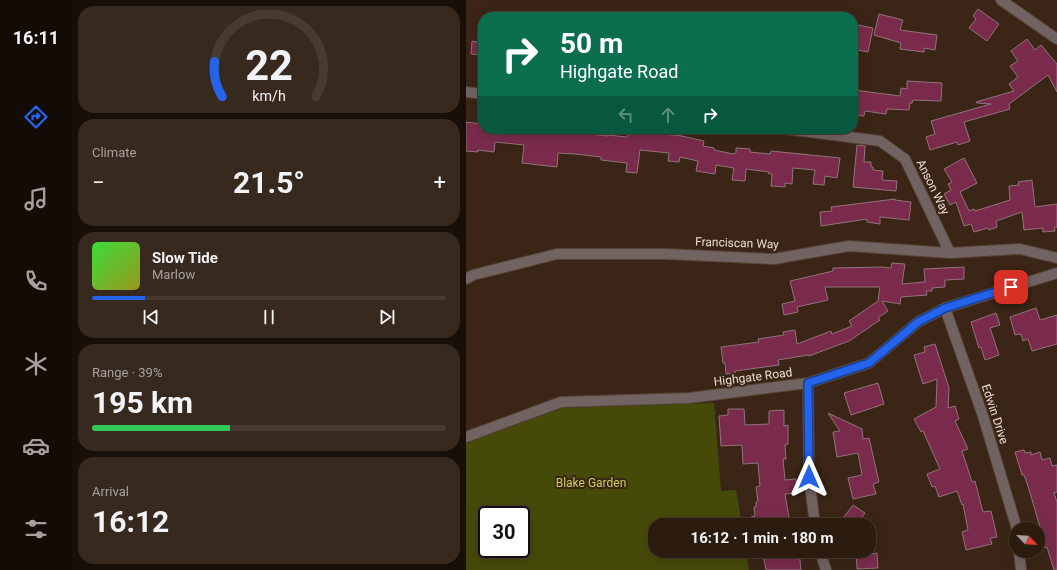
<!DOCTYPE html>
<html lang="en">
<head>
<meta charset="utf-8">
<style>
	:root { --surface:#2c1c10; --page:#38291e; --text:#f1f3f6; --muted:#a6a19f; --line:#483a30; --accent:#2563eb }
	body { margin:0; font-family:Roboto,sans-serif; background:var(--page); color:var(--text); height:100vh; display:flex; flex-direction:column; font-size:15px; white-space:nowrap }
	* { box-sizing:border-box; margin:0 }
	p { font-size:13px; color:var(--muted) }
	.icon { flex:none; width:22px; height:22px; fill:none; stroke:currentColor; stroke-width:2; stroke-linecap:round; stroke-linejoin:round }
	.map { position:relative; flex:1; overflow:hidden }
	.drawer { display:flex; flex-direction:column; gap:6px; padding:6px; background:#180f09; width:394px }
	.drawer>* { flex:none }
	.banner { position:absolute; left:12px; top:12px; width:380px; height:122px; border-radius:16px; box-shadow:0 4px 16px #0002,0 0 0 1px var(--line); background:#0b6e4f; color:#fff; overflow:hidden }
	.needle { width:26px; rotate:115deg }
	.tools { position:absolute; left:543px; top:522px; display:grid; gap:8px }
	.tools a { display:grid; place-items:center; width:36px; height:36px; border-radius:50%; background:var(--surface); box-shadow:0 4px 16px #0002,0 0 0 1px var(--line); font-size:20px }
	.speed { position:absolute; left:12px; top:506px; display:flex; gap:8px; font-size:20px; font-weight:700; text-align:center }
	.speed>* { display:grid; place-content:center; width:52px; height:52px; border-radius:50%; background:var(--surface); box-shadow:0 4px 16px #0002,0 0 0 1px var(--line); line-height:1 }
	.speed .limit { border:2px solid #111; border-radius:6px; background:#fff; color:#111 }
	.pin { position:absolute; display:grid; place-items:center; width:34px; height:34px; color:#fff; margin:-17px; border-radius:8px; box-shadow:0 2px 6px #0006 }
	.me { position:absolute; width:44px; margin:-22px; rotate:0deg; stroke-linejoin:round; filter:drop-shadow(0 0 3px #0008) }
	.turn { display:flex; align-items:center; gap:14px; height:84px; padding:0 16px; font-size:18px }
	.turn .icon { width:52px; height:52px; stroke-width:2.5 }
	.turn b { display:block; font-size:28px; line-height:34px }
	.lanes { display:flex; align-items:center; height:38px; padding:0 16px; background:#0003; justify-content:center; gap:20px; direction:ltr }
	.lanes .off { opacity:.35 }
	.big { font-size:30px; font-weight:700; line-height:1.1 }
	.drawer .card { flex:1; display:flex; flex-direction:column; justify-content:center; gap:6px; min-width:0; padding:0 14px; border-radius:16px; background:var(--page) }
	.drawer .dial { align-items:center; gap:0 }
	.dial svg { height:104px; overflow:visible; fill:none; stroke:var(--line); stroke-width:7; stroke-linecap:round; text-anchor:middle }
	.dial text { fill:var(--text); stroke:none }
	.song { display:flex; align-items:center; gap:12px }
	.cover { width:48px; height:48px; border-radius:6px; background:linear-gradient(135deg,hsl(120 70% 55%),hsl(60 70% 35%)) }
	.played { height:4px; border-radius:2px; background:linear-gradient(90deg,var(--accent) 15%,var(--line) 15%) }
	.keys { display:flex; justify-content:space-around; direction:ltr }
	.heat { display:flex; justify-content:space-between; align-items:center; font-size:22px; direction:ltr }
	.charge { height:6px; border-radius:3px; background:linear-gradient(90deg,#34c759 39%,var(--line) 0) }
	.trip { position:absolute; left:182px; top:518px; width:228px; height:40px; border-radius:16px; background:var(--surface); box-shadow:0 4px 16px #0002,0 0 0 1px var(--line); font-weight:700; line-height:40px; text-align:center }
	main { display:flex; flex:1; min-height:0 }
	.tab-bar { display:flex; flex-direction:column; width:72px; justify-content:space-around; align-items:center; background:#120b06; color:var(--muted) }
	.tab-bar .icon { width:28px; height:28px }
	.tab-bar .current { color:var(--accent) }
	.tab-bar b { font-size:18px; color:var(--text) }
	.map>svg:first-child { display:block }
	.green { fill:#464a09; fill-rule:evenodd }
	.building { fill:#7a2b4b; stroke:#92737c }
	.lines { fill:none; stroke-linecap:round; stroke-linejoin:round }
	.street-casing { stroke:#564234; stroke-width:12 }
	.street { stroke:#716362; stroke-width:10 }
	.route-casing { stroke:#184099; stroke-width:10 }
	.route { stroke:#2563eb; stroke-width:7 }
	.labels { text-anchor:middle; stroke-width:4; stroke-linejoin:round; paint-order:stroke }
	.street-label { font-size:12px; fill:#eadcd2; stroke:#3a2516 }
	.park-label { font-size:12px; fill:#c8d158; stroke:#3a2516 }
</style>
</head>
<body>
<main>
<nav class="tab-bar">
<b>16:11</b>
<svg class="icon current" aria-label="directions" viewBox="0 0 24 24"><path d="M12 3l9 9-9 9-9-9zM9 14v-3h6M13 9l2 2-2 2"/></svg>
<svg class="icon" aria-label="music" viewBox="0 0 24 24"><path d="M9 18V5l10-2v13"/><circle cx="6" cy="18" r="3"/><circle cx="16" cy="16" r="3"/></svg>
<svg class="icon" aria-label="phone" viewBox="0 0 24 24"><path d="M5 4h4l2 5-3 2q2 4 5 5l2-3 5 2v4C11 20 4 13 5 4z"/></svg>
<svg class="icon" aria-label="climate" viewBox="0 0 24 24"><path d="M12 3v18M4 7l16 10M4 17L20 7"/></svg>
<svg class="icon" aria-label="car" viewBox="0 0 24 24"><path d="M5 17H2v-5l4-1 3-4h7l3 4 3 1v5h-3M9 17h6M6 11h13"/><circle cx="7" cy="17" r="2"/><circle cx="17" cy="17" r="2"/></svg>
<svg class="icon" aria-label="filters" viewBox="0 0 24 24"><path d="M4 7h16M4 17h16"/><circle cx="9" cy="7" r="2"/><circle cx="15" cy="17" r="2"/></svg>
</nav>
<section class="drawer">
<div class="card dial"><svg viewBox="0 0 100 80">
<path d="M14 69A42 42 0 1 1 86 69"/>
<path d="M14 69A42 42 0 0 1 8 42" stroke="#2563eb"/>
<text x="50" y="56" font-size="32" font-weight="700">22</text>
<text x="50" y="72" font-size="11">km/h</text>
</svg></div>
<div class="card"><p>Climate</p>
<div class="heat"><a>−</a><b class="big">21.5°</b><a>+</a></div>
</div>
<div class="card">
<div class="song"><i class="cover"></i><div><b>Slow Tide</b><p>Marlow</p></div></div>
<div class="played"></div>
<div class="keys"><svg class="icon" aria-label="previous" viewBox="0 0 24 24"><path d="M18 5L8 12l10 7zM5 5v14"/></svg><svg class="icon" aria-label="pause" viewBox="0 0 24 24"><path d="M8 5v14M16 5v14"/></svg><svg class="icon" aria-label="next" viewBox="0 0 24 24"><path d="M6 5l10 7-10 7zM19 5v14"/></svg></div>
</div>
<div class="card"><p>Range · 39%</p><b class="big">195 km</b><div class="charge"></div></div>
<div class="card"><p>Arrival</p><b class="big">16:12</b></div>
</section>
<div class="map">
<svg width="591" height="570" viewBox="0 0 591 570">
	<rect width="100%" height="100%" fill="#3a2516"/>
	<!-- green -->
	<path class="green" d="M248,403l7,88 15,-1 6,35h-87v26h91l3,19h-283v-127l96,-35zM21,515h34v34h-34z"/>
	<!-- building -->
	<path class="building" d="M512,9l21,15 -12,17 -18,-13 7,-9 -3,-3z
		M413,14l24,6 -3,10 37,5 -2,15 -11,-2v4l-24,-3 1,-6 -27,-8z
		M387,24l20,4 -5,24 -15,-3z
		M561,39l8,11 6,-5 16,19v28l-9,-17 -39,29 1,5 -46,13 6,19 -12,4 -1,-3 -27,8 -4,-13 9,-3 -4,-13 60,-17 -14,-1 -1,-1 38,-11 -5,-7 9,-7 -8,-11 8,-5 -7,-10z
		M6,41l11,2v12l-12,-1z
		M441,81l35,2 -1,18 -28,-1 -1,3h-2l-1,7 -22,-1 -1,5 -21,-3 -1,5 -11,-1 1,-25 46,6 1,-8 6,1z
		M0,122l15,2v5h20l24,3 1,-3h35v2l47,5v-1l19,2 1,-7 54,6 22,5 -1,5 11,2v2l19,4 3,-1v-5l14,1v3l20,2 1,-3 69,7 -3,20 -12,-2 -1,9 -11,-1 2,-14 -22,-2 -1,16 -7,-1v4l-14,-1 1,-12 -4,-1 1,-1 -23,-3 -1,12 -13,-1 2,-12 -18,-3 -1,9 -19,-3 2,-10 -18,-4 -1,5 -11,-1 1,-8 -29,-3 -3,23 -11,-1 1,-9 -26,-3v-3l-26,-3 -17,-1 -1,14 -35,-4 2,-18 -29,-3 -1,10 -16,-2v2l-12,-1z
		M391,145l8,1 -1,16h7v5h2v3l10,1 -1,9 15,1 -1,10 -43,-4z
		M498,158l13,25 -17,9 9,19 5,-2 1,2 35,-11 -1,-14 10,-1 -1,-3 14,-2 3,27 22,-3v23l-3,1 1,3 -12,1v-4l-19,2 -2,-18 -26,9 1,6 -8,3 -1,-2 -14,4 -3,-8 -7,2 -8,-24 -6,3 -6,-11 7,-4 -3,-6 4,-2 -8,-13z
		M429,199v1l16,2 -2,18 -29,-3v7l-13,-2v-3l-46,7 -1,-14 12,-1 -1,-4z
		M426,263l13,1 -3,20 23,-2 -1,-13 40,-2v12l-19,1v7l-13,1v3h-6l1,4 -26,2 -1,7 -18,-3 6,10 -10,7 2,2 -31,21 -40,15 -1,-1 -30,5 1,5 -44,6v2l-9,1 -1,-11h-2l-2,-16 38,-5 -1,-3 26,-4 -1,-3 12,-2 2,14 34,-13 1,3 20,-8 -3,-5 29,-20 2,-14h-55l3,13 -31,7 1,5 -14,3 -2,-11 13,-3 -5,-20 43,-10v-3l49,-1 9,1z
		M570,308l4,12 17,-5v29l-25,7 -4,-12 -5,2 -2,-7 -6,1 -5,-18z
		M530,313l4,12 -10,3 9,27 -14,5 -4,-13 -2,1 -8,-26z
		M469,344l14,44 -1,20 7,-2 4,13 -4,2 13,28 -6,2 10,31 3,-1 8,31 8,-1 6,26 -7,1 2,6 -26,6 -4,-18 6,-2 -5,-26 -1,1 -5,-14 -18,6 -4,-11 -3,1 -5,-13 13,-5 -17,-38 -2,1 -7,-13 22,-12 1,-28 -14,5 -9,-29 11,-3 -1,-5z
		M412,383l6,21 -33,11 -7,-22z
		M262,409h16l1,16 24,-1v-13l15,-1v16l4,-1v19l-3,1 1,14h-3l2,21 11,-1 1,14 -12,1 4,24 -21,4v3h-16l-1,-8 4,-1 -1,-9h2v-5l2,-1 -2,-14 4,-1 -2,-23 -15,1 -1,-19 -21,1 -2,-30 9,-1z
		M362,413l34,16 1,10 6,-1 10,44 -6,2 3,10 -23,5 -5,-21 14,-3 -4,-22 -21,4 -4,-25 7,-1z
		M558,450l1,3 6,-1v3l9,-3 2,8 8,-2 2,8 5,-1v27l-3,1 3,9v68h-3l-7,-23 -2,1 -2,-9 -1,1 -4,-13h2l-12,-41 -4,-11h-2l-7,-23z
		M387,505l12,8 -9,12h-18z
		M301,551h32l2,19h-35l-3,-16h4z
		M390,551h16l1,3 4,-1 1,15 -21,1z"/>
	<g class="lines">
		<!-- street casing -->
		<g class="street-casing">
			<path id="street" d="M535,0l56,39
				M0,92l17,2
				M320,129l94,12 25,18 45,94
				M0,279l7,-4 84,-21h109l108,5 75,-13 101,7 70,-4 37,9
				M479,308l38,108 34,113
				M342,383l1,94 6,48
				M0,437l95,-35 128,-4 119,-15 61,-20 49,-41 27,-14 112,-35
				M354,551l6,19
				M553,551l2,19"/>
		</g>
		<!-- street -->
		<use href="#street" class="street"/>
	</g>
	<g class="lines">
		<!-- route casing -->
		<g class="route-casing">
			<path id="route" d="M343,477l-1,-94 61,-20 49,-41 27,-14 66,-21"/>
		</g>
		<!-- route -->
		<use href="#route" class="route"/>
	</g>
	<g class="labels">
		<!-- street labels -->
		<g class="street-label">
			<text transform="translate(467 187) rotate(64)" y="4">Anson Way</text>
			<text transform="translate(271 243) rotate(2)" y="4">Franciscan Way</text>
			<text transform="translate(287 377) rotate(-7)" y="4">Highgate Road</text>
			<text transform="translate(529 414) rotate(72)" y="4">Edwin Drive</text>
		</g>
		<!-- park labels -->
		<g class="park-label">
			<text x="125" y="487">Blake Garden</text>
		</g>
	</g>
</svg>
<div class="tools">
<a><svg class="needle" viewBox="-14 -14 28 28"><path d="M0-13l5 13h-10z" fill="#e53935"/><path d="M0 13l5-13h-10z" fill="#a6a19f"/></svg></a>
</div>
<div class="speed"><div class="limit">30</div></div>
<div class="pin" style="left:545px;top:287px;background:#d93025"><svg class="icon" aria-label="arrive" viewBox="0 0 24 24"><path d="M6 21V4h12l-3 4 3 4H6"/></svg></div>
<svg class="me" style="left:343px;top:477px" viewBox="-20 -20 40 40"><path d="M0-17L14 15 0 8-14 15z" fill="#2563eb" stroke="#fff" stroke-width="4"/></svg>
<div class="trip">16:12 · 1 min · 180 m</div>
<div class="banner">
<div class="turn"><svg class="icon" aria-label="right" viewBox="0 0 24 24"><path d="M7 20v-9h11M14 6l5 5-5 5"/></svg><div><b>50 m</b>Highgate Road</div></div>
<div class="lanes"><svg class="icon off" aria-label="left" viewBox="0 0 24 24"><path d="M17 20v-9H6M10 6l-5 5 5 5"/></svg><svg class="icon off" aria-label="ahead" viewBox="0 0 24 24"><path d="M12 20V5M6 11l6-6 6 6"/></svg><svg class="icon" aria-label="right" viewBox="0 0 24 24"><path d="M7 20v-9h11M14 6l5 5-5 5"/></svg></div>
</div>
</div>
</main>
</body>
</html>
